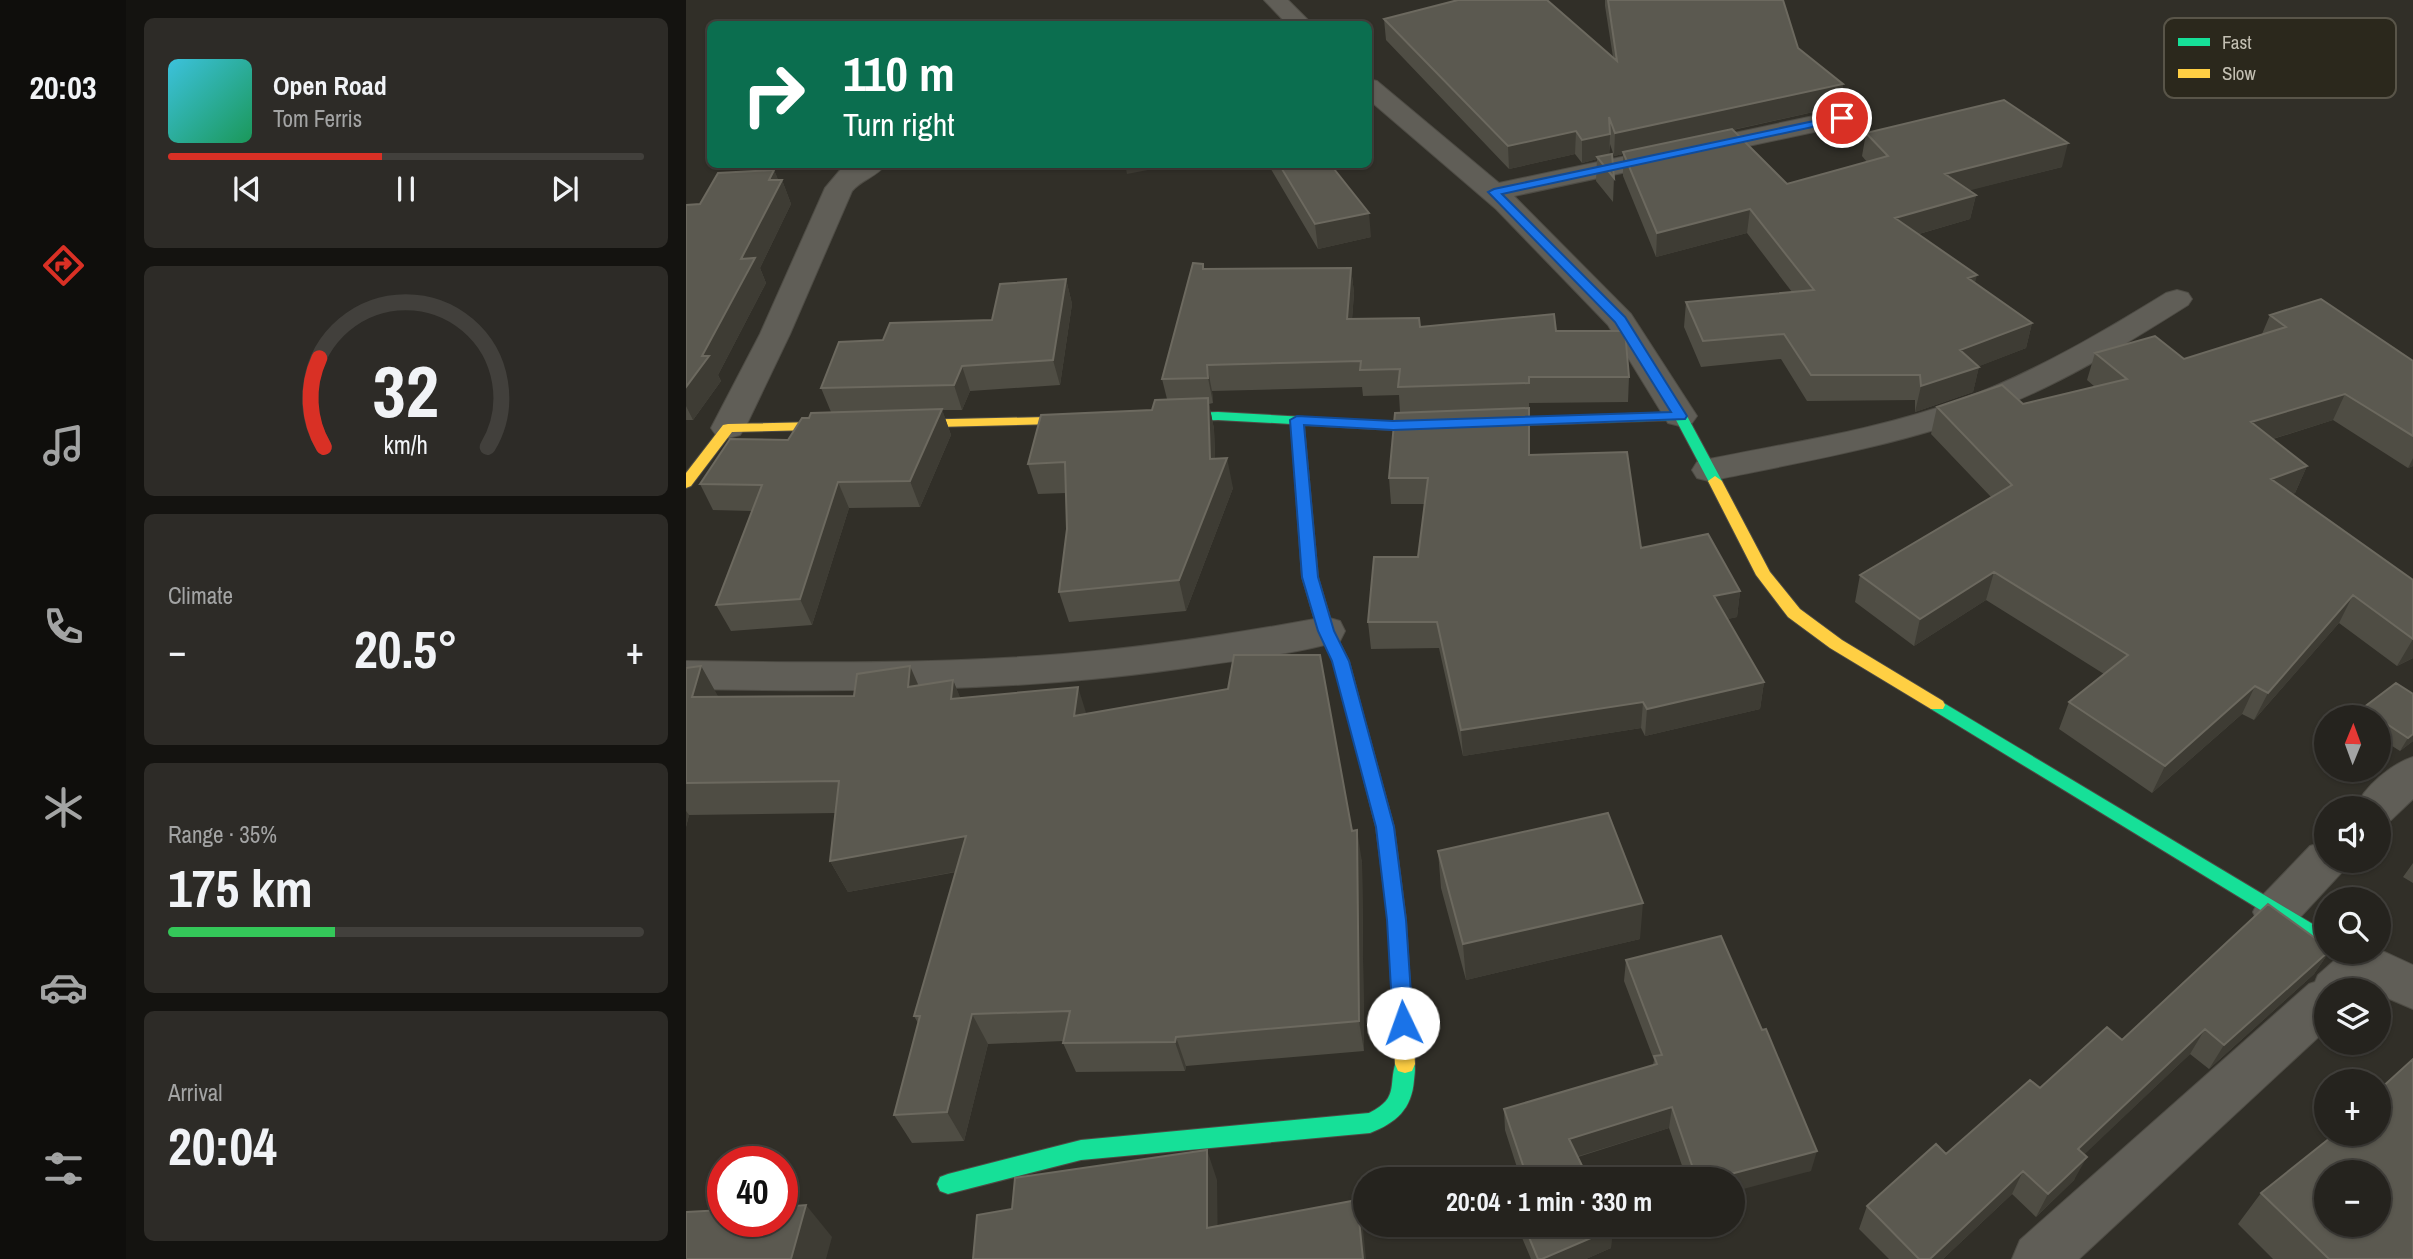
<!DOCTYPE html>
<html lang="en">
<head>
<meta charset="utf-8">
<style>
	:root { --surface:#25231e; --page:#2d2b27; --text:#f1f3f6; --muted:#a3a4a4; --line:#42403c; --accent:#d93025 }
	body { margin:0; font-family:"Archivo Narrow",sans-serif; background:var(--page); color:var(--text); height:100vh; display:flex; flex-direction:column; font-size:26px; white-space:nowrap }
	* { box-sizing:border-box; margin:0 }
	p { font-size:23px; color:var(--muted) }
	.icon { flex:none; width:38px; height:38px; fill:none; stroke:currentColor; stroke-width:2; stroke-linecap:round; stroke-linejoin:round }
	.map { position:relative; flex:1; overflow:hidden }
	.side { display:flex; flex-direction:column; gap:18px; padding:18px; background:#141310; width:560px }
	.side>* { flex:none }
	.banner { position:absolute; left:21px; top:21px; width:665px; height:147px; border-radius:10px; box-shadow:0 2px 5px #0004,0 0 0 2px var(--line); background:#0b6e4f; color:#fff; overflow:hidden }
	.needle { width:46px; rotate:1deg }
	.tools { position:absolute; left:1628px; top:705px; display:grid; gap:14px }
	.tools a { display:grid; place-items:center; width:77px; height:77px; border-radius:50%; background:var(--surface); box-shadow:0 2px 5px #0004,0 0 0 2px var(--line); font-size:35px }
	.speed { position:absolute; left:21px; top:1146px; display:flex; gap:14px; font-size:35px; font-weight:700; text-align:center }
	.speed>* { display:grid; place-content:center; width:91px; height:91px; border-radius:50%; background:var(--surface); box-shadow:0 2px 5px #0004,0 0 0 2px var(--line); line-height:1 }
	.speed .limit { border:10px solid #d22; background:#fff; color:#111 }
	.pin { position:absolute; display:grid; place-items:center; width:60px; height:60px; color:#fff; margin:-30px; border:4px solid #fff; border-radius:50%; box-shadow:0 2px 7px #0007 }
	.me { position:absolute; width:77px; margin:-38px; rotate:357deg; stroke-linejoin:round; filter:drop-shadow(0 0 5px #0008) }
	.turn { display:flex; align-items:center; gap:24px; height:147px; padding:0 21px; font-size:32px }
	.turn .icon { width:91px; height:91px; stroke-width:2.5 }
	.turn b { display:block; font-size:49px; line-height:60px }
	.big { font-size:52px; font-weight:700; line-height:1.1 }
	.side .card { flex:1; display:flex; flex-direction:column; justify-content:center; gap:10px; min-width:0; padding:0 24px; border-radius:10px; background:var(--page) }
	.side .dial { align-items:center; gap:0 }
	.dial svg { height:182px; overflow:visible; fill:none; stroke:var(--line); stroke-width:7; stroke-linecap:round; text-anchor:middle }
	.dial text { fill:var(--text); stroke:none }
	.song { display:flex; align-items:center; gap:21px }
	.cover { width:84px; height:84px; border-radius:10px; background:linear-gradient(135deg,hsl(190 70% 55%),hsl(150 70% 35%)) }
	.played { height:7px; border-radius:4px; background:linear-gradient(90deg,var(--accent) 45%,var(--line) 45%) }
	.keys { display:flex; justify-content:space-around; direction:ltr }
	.heat { display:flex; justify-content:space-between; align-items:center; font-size:38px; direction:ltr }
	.charge { height:10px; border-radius:5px; background:linear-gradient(90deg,#34c759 35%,var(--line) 0) }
	.trip { position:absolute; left:667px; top:1167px; width:392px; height:70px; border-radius:35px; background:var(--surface); box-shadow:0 2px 5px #0004,0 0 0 2px var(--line); font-weight:700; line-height:70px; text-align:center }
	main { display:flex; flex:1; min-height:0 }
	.tab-bar { display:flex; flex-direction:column; width:126px; justify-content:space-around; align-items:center; background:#0f0e0c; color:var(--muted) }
	.tab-bar .icon { width:49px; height:49px }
	.tab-bar .active { color:var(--accent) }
	.tab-bar b { font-size:32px; color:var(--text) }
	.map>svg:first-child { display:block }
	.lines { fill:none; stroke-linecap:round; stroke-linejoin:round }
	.street-casing { stroke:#4e4c45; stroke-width:2 }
	.fast-casing { stroke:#4e4c45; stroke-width:2 }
	.slow-casing { stroke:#4e4c45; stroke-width:2 }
	.street { fill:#605e57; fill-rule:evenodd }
	.fast { fill:#16e098; fill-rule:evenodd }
	.slow { fill:#ffcf43; fill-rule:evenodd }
	.wall { fill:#4f4d44 }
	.shaded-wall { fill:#3e3c34 }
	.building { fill:#5b5950; stroke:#6c695f; stroke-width:2; fill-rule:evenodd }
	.route { fill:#1a73e8; stroke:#114b97; stroke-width:2 }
	.key { fill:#2b281c; stroke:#595549; stroke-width:2 }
	.key-label { font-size:19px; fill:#c3bfb2 }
</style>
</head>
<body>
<main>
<nav class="tab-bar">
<b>20:03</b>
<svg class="icon active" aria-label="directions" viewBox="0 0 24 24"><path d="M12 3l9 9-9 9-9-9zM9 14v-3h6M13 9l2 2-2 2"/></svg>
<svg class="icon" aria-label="music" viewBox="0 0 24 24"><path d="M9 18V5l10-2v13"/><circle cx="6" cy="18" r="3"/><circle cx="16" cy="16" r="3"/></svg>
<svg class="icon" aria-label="phone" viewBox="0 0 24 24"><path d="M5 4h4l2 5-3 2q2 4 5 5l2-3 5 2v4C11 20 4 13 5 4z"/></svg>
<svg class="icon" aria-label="climate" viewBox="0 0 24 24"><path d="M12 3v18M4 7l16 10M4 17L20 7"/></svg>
<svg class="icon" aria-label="car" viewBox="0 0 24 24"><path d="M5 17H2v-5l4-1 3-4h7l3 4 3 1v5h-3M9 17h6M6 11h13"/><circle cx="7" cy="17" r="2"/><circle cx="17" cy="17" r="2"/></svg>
<svg class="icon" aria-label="filters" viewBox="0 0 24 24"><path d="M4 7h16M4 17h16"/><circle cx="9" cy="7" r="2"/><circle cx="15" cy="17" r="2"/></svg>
</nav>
<section class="side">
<div class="card">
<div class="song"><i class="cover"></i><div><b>Open Road</b><p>Tom Ferris</p></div></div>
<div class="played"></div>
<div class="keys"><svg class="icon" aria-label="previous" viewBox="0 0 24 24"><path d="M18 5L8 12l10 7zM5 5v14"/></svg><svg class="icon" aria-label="pause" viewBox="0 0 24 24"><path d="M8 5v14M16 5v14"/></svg><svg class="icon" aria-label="next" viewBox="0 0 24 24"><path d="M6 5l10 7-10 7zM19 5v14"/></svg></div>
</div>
<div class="card dial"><svg viewBox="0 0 100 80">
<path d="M14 69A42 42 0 1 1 86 69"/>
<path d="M14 69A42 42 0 0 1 12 30" stroke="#d93025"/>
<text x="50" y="56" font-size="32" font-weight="700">32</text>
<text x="50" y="72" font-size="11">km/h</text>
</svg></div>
<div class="card"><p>Climate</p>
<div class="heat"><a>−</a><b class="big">20.5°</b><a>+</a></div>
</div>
<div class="card"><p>Range · 35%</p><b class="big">175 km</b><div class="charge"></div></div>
<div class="card"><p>Arrival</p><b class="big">20:04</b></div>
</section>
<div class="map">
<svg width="1727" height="1259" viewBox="0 0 1727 1259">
	<rect width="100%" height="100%" fill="#312f28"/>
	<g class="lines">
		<!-- street casing -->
		<g class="street-casing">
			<path id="street" d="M578,0h24l24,24h-25z
				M682,79l9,2 122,102 343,-73 9,3 4,5 -4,5 -9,3 -328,70 117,118 66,102 -5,7 -12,3 -12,-3 -60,-98 -112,-116 -128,-110z
				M165,164h35c-8,12 -25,16 -34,27l-62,143 -45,94 -5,7 -12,3 -12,-3 -5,-7 49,-94 65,-146 16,-19z
				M1491,290l11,3 4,6 -4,6c-65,41 -131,82 -203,108 -89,33 -184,49 -276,68l-12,-3 -5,-8 5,-8 12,-3c85,-17 173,-30 254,-60 72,-27 138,-66 203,-106z
				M640,617l14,4 5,10 -5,10c-46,13 -94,18 -141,25 -170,26 -341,26 -513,23v-28c126,2 252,3 377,-7 88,-7 176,-21 263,-37z
				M1727,757v42l-22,21 -13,4v-16h-23c9,-21 36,-44 58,-51z
				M1640,841v20h21l-5,11 -50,54 -16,5 -16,-5 -7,-14 7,-14 50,-52z
				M1692,949l35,16v44l-35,-15v-4h-52v40l-247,229h-67l8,-19 289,-256 6,-2 3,-7 26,-23h34z"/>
		</g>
		<!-- fast casing -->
		<g class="fast-casing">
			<path id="fast" d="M532,412l175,10 287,-10 7,4 35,65 -2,3h-10l-34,-64 -283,10 -89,-5 14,152 16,54 15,30 13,49 -2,4h-12l-2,-4 -13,-49 -15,-30 -16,-54 -11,-153 -73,-4 -60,2 -7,-4 7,-4z
				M1251,699l389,233v18l-395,-241 -2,-4 2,-4z
				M719,1055l7,2c4,8 3,14 2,23 -2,29 -18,43 -44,53l-289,27 -133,34 -8,-3 -3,-7 3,-7 8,-3 133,-34 288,-27c33,-16 17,-30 29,-56z"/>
		</g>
		<!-- slow casing -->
		<g class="slow-casing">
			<path id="slow" d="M404,416l7,4 -2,3 -363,9 -41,54 -5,2v-15l37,-48 5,-1z
				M1029,476l7,5 48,91 30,37 42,31 101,61 2,4 -2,4h-12l-101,-61 -42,-31 -32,-42 -48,-94z
				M668,704l6,2 2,4 32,117 12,93 9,144 -3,7 -7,2 -7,-2 -3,-7 -7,-144 -12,-93 -30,-117 2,-4z"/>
		</g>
		<!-- street -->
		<use href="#street" class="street"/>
		<!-- fast -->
		<use href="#fast" class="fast"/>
		<!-- slow -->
		<use href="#slow" class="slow"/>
	</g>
	<!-- wall -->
	<path class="wall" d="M919,0h178l15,48 45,36 -3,22 -107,24 54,54 80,-22 -5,-6 4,-23 196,34 -93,23 7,5 -6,24 -51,15 56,49 57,40 -6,25 -47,18 -6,26 -58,20v-12l-108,1 -26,-42 -80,8 -17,-40 2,-25 106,-10 -45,-59 -91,24 -33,-81v-22l-9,2 -4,-12 -1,11 5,23 -1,24 -17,-21 1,-22 -15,4 -7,-9 -66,15 -123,-129 -2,-21 229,38 -8,-51z
		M582,164h62l41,73 -53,12z
		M88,170l4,10h4l9,24 -31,64 6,15 -48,92 3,6 -28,39h-7v-215l14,-1z
		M665,268l3,25 -2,26 68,8 136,4 73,46 -1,25 -99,1v52l112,93 99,43 -3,26 -10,2 37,63 -4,27 -115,27 -4,-8 -178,28 -24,-108 -68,1 -3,-27 50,-65 7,-53h-34l-2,-26 11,-66 -1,-17 -36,1 -1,-9 -150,4 1,12 -4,1 5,25 1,30 18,29 -47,123 -117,11 -10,-30 8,-63 -1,-36 -28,1 -10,-30 124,-54 15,-11 -5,-20 42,-110z
		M380,279l6,25 -12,81 -90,6 -8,19h-20l9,25 -31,72 -71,1 -37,117 -81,6 -15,-26 36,-94 -39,-1 -13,-26 88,-44 21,-22 22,-6 -10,-24 62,-48 109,-20z
		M1584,315l143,46v105l-5,2 -75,-48 -60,19 34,27 -12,27 -3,1 121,86v78l-16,8 -58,-43 -85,97 -12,-6 -90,79 -93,-64 10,-27 35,-28 -118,-74 -72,46 -59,-44 5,-27 131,-78 -60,-63 6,-27 86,-3 72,-17 -8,-7 8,-27 89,6 78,-25z
		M15,666l17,31 136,-1 99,-16 7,18 127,15 265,118 10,31 2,189 -178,15 -1,5 -109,1 -13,-29v-2l-75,3 -24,97 -52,2 -18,-28 24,-92 -4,-7 42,-144 -108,20 -18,-31 5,-48 -146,2 -3,12v-159z
		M1727,694v47l-13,10 -22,-14v-19h-20l5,-10z
		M752,851l202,88 -174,41 -25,-92z
		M1727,863v20l-10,-6z
		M1640,952h3l-15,22 -105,95 -19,-15 -106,100 -10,26 -38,37 -24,-23 -69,65h-54l-30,-30 8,-23 79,-52 94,-66 82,-48z
		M940,960l185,211 -79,9h-45l-18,-52 -91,29 11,23h-68l-16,-50 -1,-21 149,-44 1,-5 -30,-79z
		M1575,1193l152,66h-140l-35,-35z
		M834,1225h90l2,4 -1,19 -25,11h-55l-11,-26z"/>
	<!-- shaded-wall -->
	<path class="shaded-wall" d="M1157,84l-3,22 -226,50 1,-23z
		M890,131l-1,23 -66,15 -1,-23z
		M924,134l-1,23h-12v2l-15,4v-23z
		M1382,143l-6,24 -122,31 5,-24z
		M354,164h35l-34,6z
		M439,164h54l-52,10z
		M88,170l6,14 2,-4 9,24 -31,64 6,15 -48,92 3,6 -28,39 -7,-14v-19l16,-31 67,-176z
		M1290,195l-6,24 -79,23 4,-24z
		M1064,209l-3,24 -91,24 1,-24z
		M683,213l2,24 -53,12 -3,-25z
		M665,268l3,25 -4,52 -3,-26z
		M1291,275l-6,25 -3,-22z
		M380,279l6,25 -12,81 -7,-25z
		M1346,323l-6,25 -59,23 12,-4 -6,25 -58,20 6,-26 39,-36z
		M521,365l5,26 1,12 -5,-25z
		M276,366l8,25 -8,19 -8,-25z
		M1659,394l-12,26 -93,29 11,-27z
		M522,398l6,31 2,56 11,-27 6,30 -47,123 -7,-31 31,-121z
		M256,409l9,26 -31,72 -10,-26z
		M1727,458v8l-5,2z
		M1621,466l-12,27 -36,13 12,-27z
		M152,482l11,26 -37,117 -12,-26z
		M1308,572l-8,28 -72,46 6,-27z
		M1054,591l-3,26 -25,6 2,-27z
		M1667,595l-14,28 -85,97 14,-27z
		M1727,639v19l-16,8z
		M15,666l18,32 -27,-1z
		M224,666l14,32 -16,-11z
		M267,680l13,32 -15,-13z
		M1078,682l-4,27 -115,27 2,-27z
		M1569,686l-13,28 -90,79 13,-27z
		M392,687l10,32 -14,-3z
		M957,702l-2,26 -178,28 -2,-26z
		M1727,734v7l-13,10 8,-13z
		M0,811l3,4 -3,12z
		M671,830l5,32 2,189 -5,-30z
		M280,836l14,31 -132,25 -18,-31z
		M957,903l-3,36 -174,41 -3,-36z
		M1642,952h1l-15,22 -105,95 15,-24z
		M286,1014l16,30 -24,97 -17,-29z
		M1519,1029l-15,25 -124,118 12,-23z
		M490,1037l10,29 -1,5 -10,-29z
		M986,1107l-3,21 -100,31v-20z
		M521,1150l10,30 1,76 -11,-28z
		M1131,1151l-6,20 -79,21v-12h-24z
		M1401,1157l-13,23 -38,37 12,-23z
		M1337,1171l-11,23 -69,65h-13z
		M671,1200l6,29 3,30h-3z
		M120,1205l26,32 -6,22h-35z
		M926,1229l-1,19 -25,11h-44z"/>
	<!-- building -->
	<path class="building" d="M772,0h89l70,61 -9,-61h175l15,48 45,36 -228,49 -6,-16 1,17 -28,6 -6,-9 -68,15 -124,-127z
		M1318,100l64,43 -123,31 31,21 -81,23 82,57 -9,3 64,45 -72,27 19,17 -58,19 -1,-11h-109l-27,-41 -81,7 -17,-39 128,-12 -64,-81 -93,24 -34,-81 109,-23 55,55 101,-28 -22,-23z
		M926,154l2,24 -17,-21z
		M593,164h51l39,49 -54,11z
		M88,170l-5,10h13l-41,79 14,-1 -53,98h7l-23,31v-182l14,-1 18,-31z
		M507,263l10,1v5l148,-1 -4,51 72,-1 1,9 134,-13 2,17h69l4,46h-100v6l-131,4 2,-18 -40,1 1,-9 -154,4 1,13 -46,1z
		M380,279l-13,81 -91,6 -8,19 -133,3 18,-46 44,-2 7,-17 102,-3 8,-36z
		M1635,299l92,62v75l-68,-42 -94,28 56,44 -36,13 142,101v59l-60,-44 -85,98 -13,-7 -90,80 -96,-64 59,-47 -134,-83 -74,47 -60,-44 152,-90 -75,-78 65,-22 21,19 104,-25 -32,-26 60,-17 29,23 102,-32 -16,-12z
		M522,398l2,61 17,-1 -48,122 -120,12 8,-63 -2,-67 -37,2 13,-49 111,-5 3,-10z
		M843,408v47l98,-3 14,96 67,-14 32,57 -26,5 50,86 -117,27 -4,-7 -182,28 -24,-108h-69l6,-65h44l10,-79h-39l6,-65z
		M256,409l-32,72 -72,1 -38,117 -84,6 46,-120 -62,-1 30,-45 58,1 14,-22h7l2,-5z
		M548,655h86l32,176 5,-1 2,191 -183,16 -1,5 -112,1 7,-32 -98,3 -25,98 -53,3 26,-99h-6l52,-180 -136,25 9,-80 -153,2v-115l15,-2 -9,31 162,-1 3,-22 53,-8 -2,21 45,-7 -2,19 127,-12 -4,29 154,-27z
		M1710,683l17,11v40l-5,4 -45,-30z
		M922,813l35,90 -180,41 -25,-93z
		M1582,904l58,42v6h2l-104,93 -19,-16 -127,120 9,8 -39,37 -25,-23 -93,88h-11l-52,-53 69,-62 10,10 84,-74 10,8 67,-61 15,13z
		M1035,936l41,94 4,-1 51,122 -109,29h-11l-25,-73 -103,32 20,41h-61l-24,-71 153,-45 -3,-8 8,-1 -36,-95z
		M1727,1059v200h-84l-68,-66 74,-59h43v-43zM1640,1172h52v53h-52z
		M521,1150v78l150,-28 6,59h-390l4,-44 35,-6 3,-31z
		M120,1205l-15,54h-105v-47l37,-2v12h59v-15z
		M838,1225h86l2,4 -70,30h-4z"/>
	<!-- route -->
	<path class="route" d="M1156,115l3,1v4l-343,74 123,123 62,99 -2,3 -292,11 -89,-5 14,152 16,54 15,30 45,166 12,93 7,103 -3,6 -7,3 -7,-3 -3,-6 -6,-103 -11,-93 -44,-166 -14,-30 -16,-54 -12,-157 7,-4 96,5 278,-9 -56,-90 -127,-130 6,-3z"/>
	<!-- legend -->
	<rect x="1478" y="18" width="232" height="80" rx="10" class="key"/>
	<rect x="1492" y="38" width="32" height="8" fill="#16e098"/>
	<rect x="1492" y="69" width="32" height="9" fill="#ffcf43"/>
	<g class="key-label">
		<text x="1536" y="49">Fast</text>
		<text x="1536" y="80">Slow</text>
	</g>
</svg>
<div class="tools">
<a><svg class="needle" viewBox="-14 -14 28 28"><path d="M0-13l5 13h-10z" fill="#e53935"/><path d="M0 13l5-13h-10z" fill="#a3a4a4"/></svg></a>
<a><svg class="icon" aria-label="sound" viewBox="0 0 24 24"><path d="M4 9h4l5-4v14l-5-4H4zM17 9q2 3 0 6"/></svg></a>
<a><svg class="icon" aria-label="search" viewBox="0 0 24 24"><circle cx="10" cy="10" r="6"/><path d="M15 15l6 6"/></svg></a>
<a><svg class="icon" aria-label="layers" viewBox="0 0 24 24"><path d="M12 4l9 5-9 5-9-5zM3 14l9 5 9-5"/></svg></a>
<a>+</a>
<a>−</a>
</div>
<div class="speed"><div class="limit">40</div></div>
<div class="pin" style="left:1156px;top:118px;background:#d93025"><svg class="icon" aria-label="arrive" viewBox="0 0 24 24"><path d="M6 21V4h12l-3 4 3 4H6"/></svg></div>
<svg class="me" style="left:717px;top:1023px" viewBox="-20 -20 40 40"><circle r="19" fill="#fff"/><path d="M0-13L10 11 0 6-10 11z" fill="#1a73e8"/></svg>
<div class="trip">20:04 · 1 min · 330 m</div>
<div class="banner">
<div class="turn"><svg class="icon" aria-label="right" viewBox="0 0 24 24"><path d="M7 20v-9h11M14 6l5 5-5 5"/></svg><div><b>110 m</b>Turn right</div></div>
</div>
</div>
</main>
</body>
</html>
